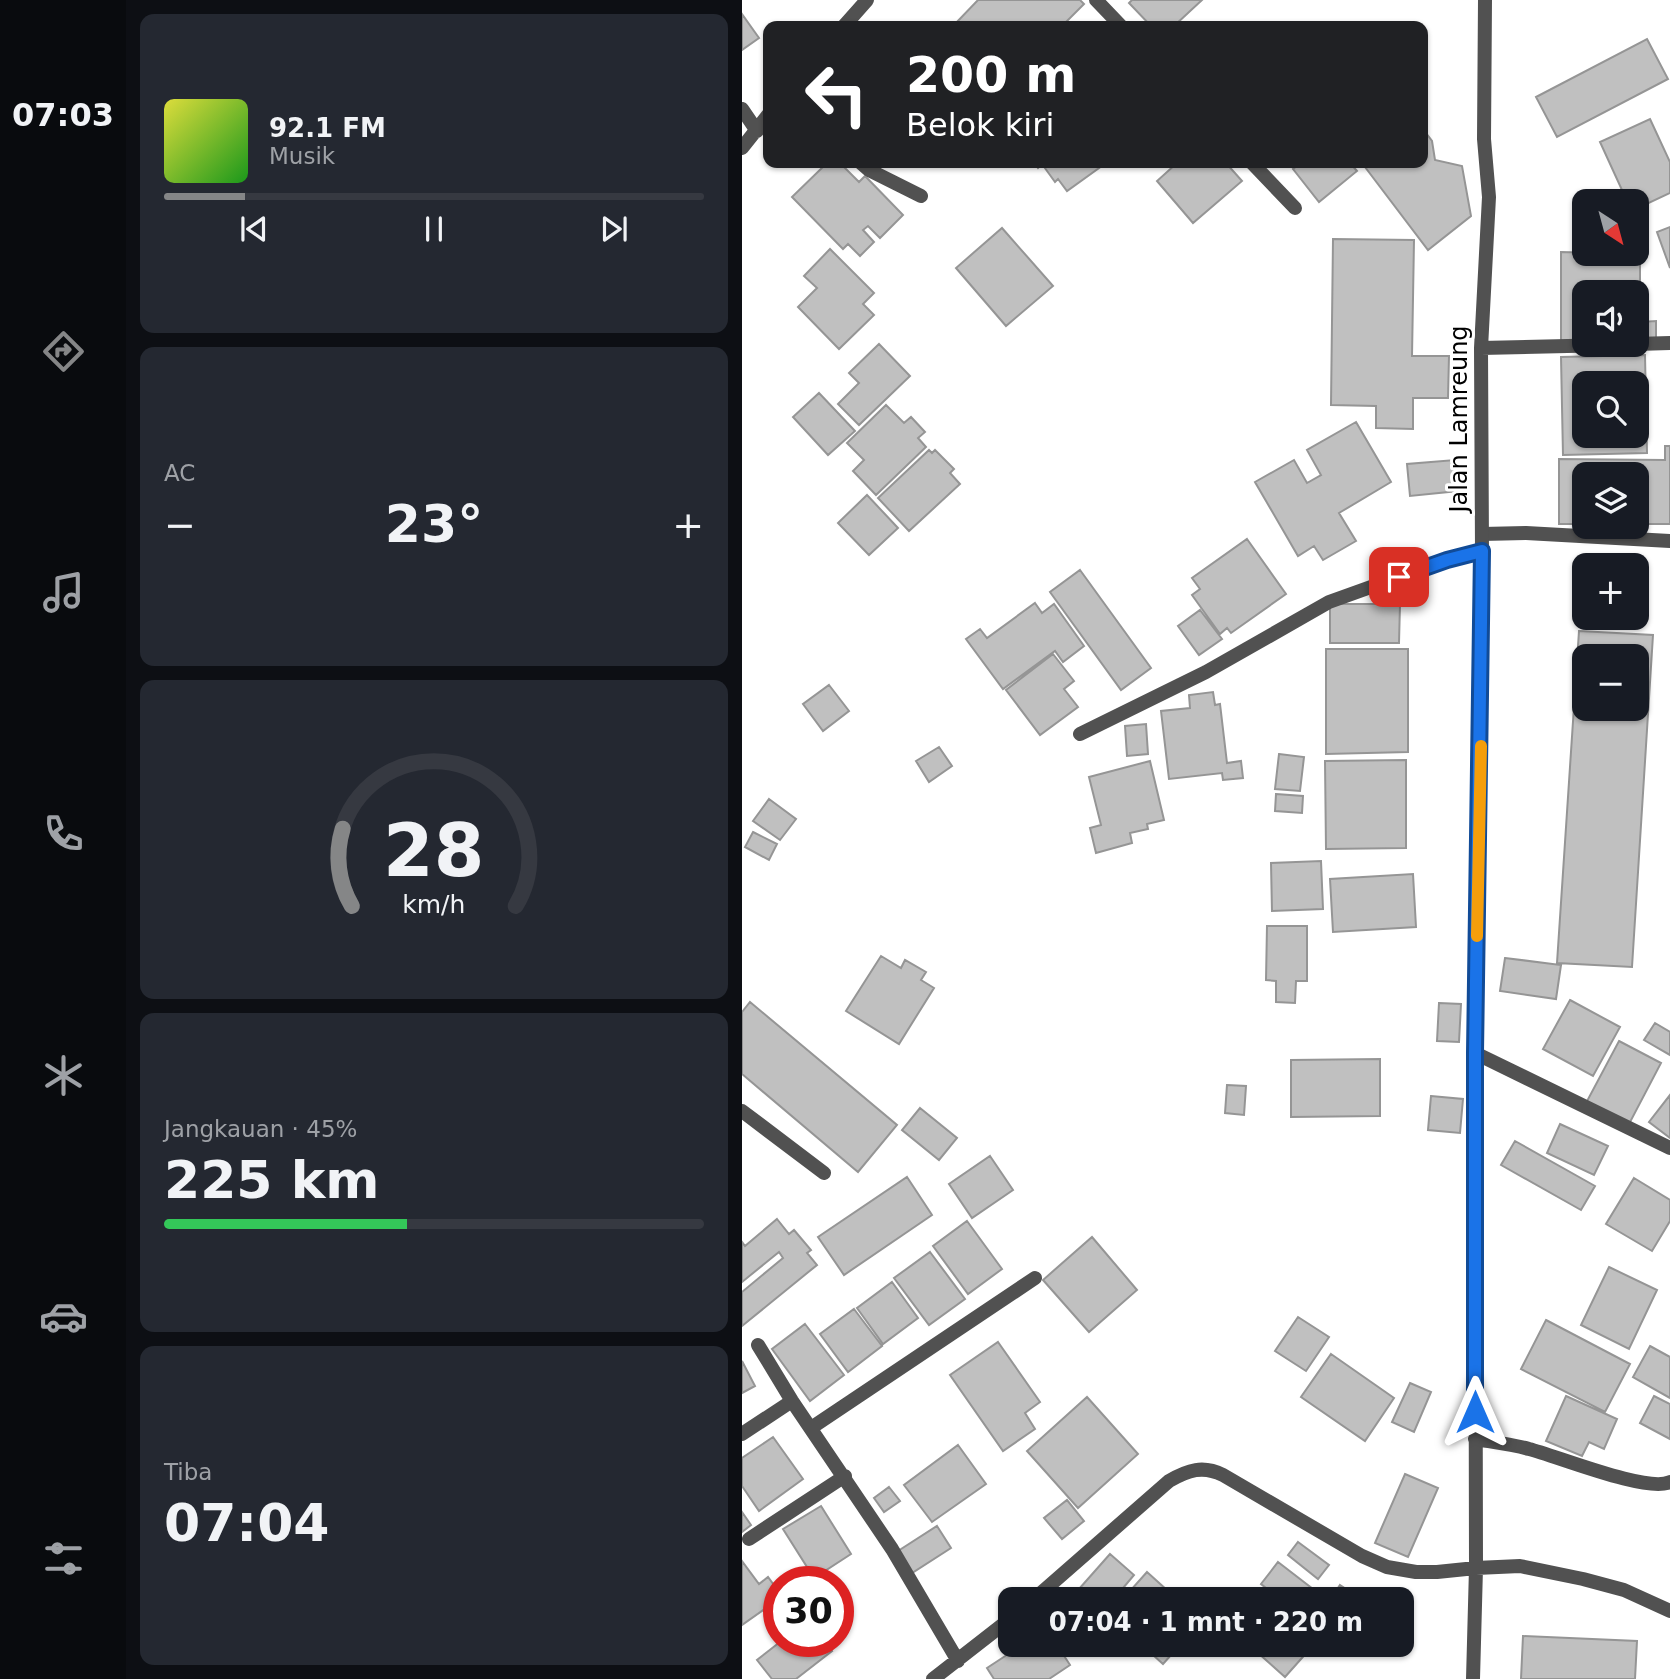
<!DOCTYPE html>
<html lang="id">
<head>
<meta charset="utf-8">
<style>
	:root { --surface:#171b24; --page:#242831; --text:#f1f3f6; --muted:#9ea1a6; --line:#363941; --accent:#858687 }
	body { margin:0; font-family:"DejaVu Sans",sans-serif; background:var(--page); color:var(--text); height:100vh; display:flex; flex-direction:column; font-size:26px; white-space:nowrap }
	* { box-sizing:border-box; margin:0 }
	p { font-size:23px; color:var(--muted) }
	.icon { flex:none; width:38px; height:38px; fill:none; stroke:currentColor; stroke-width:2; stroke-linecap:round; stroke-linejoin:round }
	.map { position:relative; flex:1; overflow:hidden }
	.drawer { display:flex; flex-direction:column; gap:14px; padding:14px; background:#0d0f14; width:616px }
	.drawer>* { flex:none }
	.banner { position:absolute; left:21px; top:21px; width:665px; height:147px; border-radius:14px; box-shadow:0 2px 5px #0004; background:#202124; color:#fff; overflow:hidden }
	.needle { width:46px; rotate:144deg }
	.fabs { position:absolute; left:830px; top:189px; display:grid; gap:14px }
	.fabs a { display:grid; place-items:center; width:77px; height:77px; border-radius:14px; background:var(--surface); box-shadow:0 2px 5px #0004; font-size:35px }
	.speed { position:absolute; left:21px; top:1566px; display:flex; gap:14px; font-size:35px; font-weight:700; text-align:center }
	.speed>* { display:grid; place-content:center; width:91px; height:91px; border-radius:50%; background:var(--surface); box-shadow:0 2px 5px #0004; line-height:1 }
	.speed .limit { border:10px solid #d22; background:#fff; color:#111 }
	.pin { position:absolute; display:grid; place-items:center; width:60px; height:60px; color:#fff; margin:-30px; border-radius:14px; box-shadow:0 4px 10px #0006 }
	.me { position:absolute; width:77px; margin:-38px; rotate:0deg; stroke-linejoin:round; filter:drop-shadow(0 0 5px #0008) }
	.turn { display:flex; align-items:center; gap:24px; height:147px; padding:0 28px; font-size:32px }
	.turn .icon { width:91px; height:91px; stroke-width:2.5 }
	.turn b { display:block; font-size:49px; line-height:60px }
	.big { font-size:52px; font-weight:600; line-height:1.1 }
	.drawer .widget { flex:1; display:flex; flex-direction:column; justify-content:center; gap:10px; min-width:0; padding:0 24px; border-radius:14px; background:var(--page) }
	.drawer .dial { align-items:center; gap:0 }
	.dial svg { height:182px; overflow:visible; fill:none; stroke:var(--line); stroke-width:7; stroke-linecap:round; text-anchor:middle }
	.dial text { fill:var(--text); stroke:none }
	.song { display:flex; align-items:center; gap:21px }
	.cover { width:84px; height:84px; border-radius:10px; background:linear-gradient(135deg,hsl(60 70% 55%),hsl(120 70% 35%)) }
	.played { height:7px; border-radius:4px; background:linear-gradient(90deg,var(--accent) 15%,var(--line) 15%) }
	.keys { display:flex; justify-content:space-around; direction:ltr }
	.heat { display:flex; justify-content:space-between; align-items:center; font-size:38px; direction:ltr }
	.charge { height:10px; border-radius:5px; background:linear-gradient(90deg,#34c759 45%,var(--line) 0) }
	.trip { position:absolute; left:256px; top:1587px; width:416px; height:70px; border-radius:14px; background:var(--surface); box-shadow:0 2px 5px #0004; font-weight:600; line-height:70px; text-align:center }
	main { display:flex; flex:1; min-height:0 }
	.tabs { display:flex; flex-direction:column; width:126px; justify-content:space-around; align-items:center; background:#090b0e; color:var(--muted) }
	.tabs .icon { width:49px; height:49px }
	.tabs .active { color:var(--accent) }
	.tabs b { font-size:32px; color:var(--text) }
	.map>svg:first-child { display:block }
	.building { fill:#c0c0c0; stroke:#959595; stroke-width:2; fill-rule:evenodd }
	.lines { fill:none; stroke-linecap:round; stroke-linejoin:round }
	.service { stroke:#515151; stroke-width:14 }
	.minor { stroke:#515151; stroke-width:14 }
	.route-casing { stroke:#114b97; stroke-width:18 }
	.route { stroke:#1a73e8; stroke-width:12 }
	.slow { stroke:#f59e0b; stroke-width:12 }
	.labels { text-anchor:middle; stroke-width:6; stroke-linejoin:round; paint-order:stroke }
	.street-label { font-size:24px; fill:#000; stroke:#fff }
</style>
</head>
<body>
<main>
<nav class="tabs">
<b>07:03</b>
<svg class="icon active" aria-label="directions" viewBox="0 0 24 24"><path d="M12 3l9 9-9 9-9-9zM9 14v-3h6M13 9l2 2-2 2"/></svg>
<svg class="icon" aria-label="music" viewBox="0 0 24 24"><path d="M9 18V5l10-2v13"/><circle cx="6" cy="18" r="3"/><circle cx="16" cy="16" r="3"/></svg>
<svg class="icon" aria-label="phone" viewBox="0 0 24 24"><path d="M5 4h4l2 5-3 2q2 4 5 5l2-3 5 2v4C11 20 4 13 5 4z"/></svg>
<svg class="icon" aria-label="climate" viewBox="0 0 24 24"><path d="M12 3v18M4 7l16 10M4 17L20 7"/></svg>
<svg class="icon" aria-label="car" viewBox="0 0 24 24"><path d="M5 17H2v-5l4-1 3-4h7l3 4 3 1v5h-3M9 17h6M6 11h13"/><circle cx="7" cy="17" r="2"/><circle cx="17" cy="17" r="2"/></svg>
<svg class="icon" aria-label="filters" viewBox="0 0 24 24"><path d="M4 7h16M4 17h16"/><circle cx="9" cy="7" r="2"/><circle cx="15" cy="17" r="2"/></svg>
</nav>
<section class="drawer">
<div class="widget">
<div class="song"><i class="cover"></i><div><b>92.1 FM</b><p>Musik</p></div></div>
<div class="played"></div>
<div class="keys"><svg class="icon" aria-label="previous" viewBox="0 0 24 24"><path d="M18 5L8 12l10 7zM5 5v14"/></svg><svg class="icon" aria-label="pause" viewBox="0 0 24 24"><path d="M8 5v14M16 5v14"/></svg><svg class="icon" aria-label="next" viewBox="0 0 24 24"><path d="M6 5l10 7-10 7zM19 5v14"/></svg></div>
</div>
<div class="widget"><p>AC</p>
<div class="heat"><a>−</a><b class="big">23°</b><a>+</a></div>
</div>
<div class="widget dial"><svg viewBox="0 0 100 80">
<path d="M14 69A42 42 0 1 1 86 69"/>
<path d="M14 69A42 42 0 0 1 10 35" stroke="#858687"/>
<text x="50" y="56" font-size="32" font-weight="700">28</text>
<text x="50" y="72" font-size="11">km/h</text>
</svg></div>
<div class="widget"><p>Jangkauan · 45%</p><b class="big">225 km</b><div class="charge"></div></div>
<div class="widget"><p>Tiba</p><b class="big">07:04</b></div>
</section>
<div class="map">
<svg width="928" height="1679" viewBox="0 0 928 1679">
	<rect width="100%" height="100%" fill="#fff"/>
	<!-- building -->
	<path class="building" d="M236,0h102l4,4 -22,22h-109z
		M390,0h70l-28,26h-23l-22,-23z
		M0,14l17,24 -17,12z
		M905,39l21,40 -111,58 -21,-40z
		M908,119l20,43v31l-34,16v-8h-9l-27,-59z
		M681,129l9,12 3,19 27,6 9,50 -43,34 -66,-87h61z
		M85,163h13l19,19 6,-6 38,39 -23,23 -12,-12 -5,4 11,12 -14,14 -12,-12 -5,5 -51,-52z
		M292,163h72l-39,28 -9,-12 -3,3 -13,-18 -4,4z
		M435,163h49l16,18 -49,42 -36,-42z
		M559,163h49l7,8 -38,31 -26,-33z
		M928,227v41l-13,-36z
		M260,228l51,58 -47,40 -50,-58z
		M591,239l81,1 -2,116h37l-1,42h-35v31l-37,-1v-22l-45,-1z
		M88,249l44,44 -11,11 11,11 -35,34 -41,-42 19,-19 -13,-12z
		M819,252l75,2 4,-2v70l16,-1v20h-20v-49h-52v49h-23z
		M137,344l31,32 -51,49 -21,-21 21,-21 -10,-10z
		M903,355l2,98 -84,2 -2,-98zM842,383h52v53h-52z
		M77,393l36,38 -27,24 -35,-38z
		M144,405l18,18 7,-6 14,15 -7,6 8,9 -50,48 -23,-24 11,-11 -17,-17z
		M614,422l35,60 -52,31 17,28 -33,19 -9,-14 -16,10 -43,-74 39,-22 13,23 14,-8 -14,-25z
		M923,446h5v78h-34v-50h-52v50h-25v-65l106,1z
		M187,450l3,3 3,-3 19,19 -4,4 10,11 -51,47 -31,-33z
		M713,460l3,31 -48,5 -3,-32z
		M125,495l31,33 -29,27 -31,-32z
		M505,539l39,55 -55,39 -4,-5 -7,6 -28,-39 8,-6 -8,-11z
		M338,570l71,98 -30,22 -71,-98z
		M293,603l7,10 12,-9 30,42 -21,16 -8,-11 -52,38 -37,-50 14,-10 7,9z
		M588,604h70l-1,39h-69z
		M458,610l22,29 -23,16 -21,-29z
		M837,631l74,4 -21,332 -75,-4zM842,656h52v53h-52z
		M584,649h82v103l-82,2z
		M311,654l21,27 -10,8 14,18 -38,28 -34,-45z
		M87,685l20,26 -26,20 -20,-27z
		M471,692l2,13 5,-1 7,59 14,-2 2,17 -20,2 -1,-7 -53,6 -8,-68 29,-3 -1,-13z
		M404,724l2,30 -21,2 -2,-30z
		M197,747l13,19 -23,16 -13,-21z
		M537,754l25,3 -4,34 -25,-2z
		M664,760v88l-80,1 -1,-88z
		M408,761l14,59 -17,4 1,5 -18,4 2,10 -36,10 -6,-25 11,-3 -12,-48z
		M534,794l27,2 -1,17 -27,-2z
		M27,799l27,20 -16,21 -27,-19z
		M11,832l24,12 -8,16 -24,-13z
		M579,861l2,48 -51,2 -1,-48z
		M671,874l3,53 -83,5 -3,-53z
		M525,926h40v55h-11l-1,22 -19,-1v-21l-10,-1z
		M139,956l20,12 4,-8 21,12 -5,8 13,8 -35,56 -53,-33z
		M763,958l56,7 -5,34 -56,-8z
		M828,1000l50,27 -27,49 -50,-27z
		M8,1002l147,123 -39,47 -116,-98v-62z
		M697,1003l22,1 -2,38 -22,-1z
		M913,1023l15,9v23l-26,-15z
		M877,1041l42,22 -33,63 -42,-23z
		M638,1059v57l-89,1v-57z
		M485,1085l19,1 -2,29 -19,-2z
		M928,1095v43l-21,-16z
		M689,1096l32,3 -3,34 -32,-3z
		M178,1108l37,30 -18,22 -37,-30z
		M818,1124l48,22 -14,29 -47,-22z
		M773,1141l80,45 -14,24 -80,-45z
		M248,1156l23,34 -41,28 -23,-34z
		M165,1177l25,38 -88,60 -26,-38z
		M892,1178l36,22v21l-18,30 -46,-27z
		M35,1219l12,15 5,-4 17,20 -4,3 10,12 -75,61v-34l41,-34 -4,-6 -37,30v-40l3,4z
		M225,1221l35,48 -34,25 -35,-48z
		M350,1237l45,53 -48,42 -46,-52z
		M188,1252l35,47 -36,26 -35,-47z
		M867,1267l48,23 -28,59 -48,-24z
		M150,1282l26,36 -35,26 -26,-36z
		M112,1309l28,37 -34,26 -28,-38z
		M556,1317l31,20 -23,34 -31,-20z
		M804,1320l84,44 -25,48 -84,-43z
		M63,1324l39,51 -34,26 -38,-52z
		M256,1342l42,60 -15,11 10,16 -32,22 -53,-76z
		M908,1346l20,11v41l-37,-21z
		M589,1354l63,44 -29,43 -64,-44z
		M0,1361l13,25 -13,7z
		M668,1383l21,9 -17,40 -22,-10z
		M824,1396l51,23 -13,30 -15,-7 -7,14 -36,-15z
		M912,1396l16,8v35l-30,-16z
		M345,1397l51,57 -60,54 -51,-57z
		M31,1437l30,42 -44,32 -17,-25v-28z
		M216,1445l28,39 -54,38 -28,-37z
		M663,1474l33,14 -30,69 -33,-14z
		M147,1487l11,14 -16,11 -10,-14z
		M325,1500l17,21 -22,18 -18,-21z
		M79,1506l30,48 -37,24 -31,-49z
		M0,1512l9,13 -9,7z
		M195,1526l14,22 -39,25 -14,-22z
		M556,1542l31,23 -11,14 -30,-24z
		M368,1554l24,21 -21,25h-22l-12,-11z
		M0,1561l17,23 9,-7 11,15v7l-37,26z
		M536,1562l44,34 -3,4h-38l-20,-16z
		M405,1572l31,28h-56z
		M598,1585l23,15h-33z
		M781,1636l114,5 -2,38h-114z
		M38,1642h45l7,9 -36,28h-24l-15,-19z
		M280,1645h35l13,20 -21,14h-55l-7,-11z
		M400,1645h38l-17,19z
		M507,1645h54l6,5 -24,27z"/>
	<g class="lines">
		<!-- service -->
		<path class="service" d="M740,534l44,-1 144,8"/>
		<!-- minor -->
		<path class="minor" d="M354,0l25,26
			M102,26l23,-26
			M0,109l15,22
			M0,148l26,-33
			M119,163l8,7 52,26
			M510,163l43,45
			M894,344l34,-1
			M739,348l130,-3
			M338,734l126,-62 123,-70 117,-42 36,-9
			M733,1053l195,95
			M0,1111l82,62
			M16,1345l34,56 100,148 66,112
			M69,1428l224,-150
			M0,1434l50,-33
			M733,1439c18,3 36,5 54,10 28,7 118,44 141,33
			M7,1539l96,-63
			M291,1600l136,-119c19,-11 34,-16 54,-6l139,81 25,11 29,5h21l39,-4 44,-2 63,13 41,11 46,21
			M191,1679l77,-60
			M731,1679l3,-111 -1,-515 7,-502 -1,-203 8,-151 -5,-58 1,-139"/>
	</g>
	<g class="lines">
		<!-- route casing -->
		<g class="route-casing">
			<path id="route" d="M657,577l48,-17 35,-9 -7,502v359"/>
		</g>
		<!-- route -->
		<use href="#route" class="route"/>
		<!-- slow -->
		<path class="slow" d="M735,936l4,-190"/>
	</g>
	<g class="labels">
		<!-- street labels -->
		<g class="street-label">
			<text transform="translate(717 419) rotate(-90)" y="8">Jalan Lamreung</text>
		</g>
	</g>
</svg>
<div class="fabs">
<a><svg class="needle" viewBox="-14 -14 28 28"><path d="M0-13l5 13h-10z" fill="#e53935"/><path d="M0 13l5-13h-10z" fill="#9ea1a6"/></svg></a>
<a><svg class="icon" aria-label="sound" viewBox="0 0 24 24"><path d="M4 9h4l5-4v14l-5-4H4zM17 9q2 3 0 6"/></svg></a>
<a><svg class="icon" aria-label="search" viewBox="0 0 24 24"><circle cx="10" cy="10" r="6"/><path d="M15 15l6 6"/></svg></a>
<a><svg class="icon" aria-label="layers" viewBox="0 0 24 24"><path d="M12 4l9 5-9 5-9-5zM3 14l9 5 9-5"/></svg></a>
<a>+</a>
<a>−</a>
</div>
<div class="speed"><div class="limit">30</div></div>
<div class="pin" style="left:657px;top:577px;background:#d93025"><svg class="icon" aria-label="arrive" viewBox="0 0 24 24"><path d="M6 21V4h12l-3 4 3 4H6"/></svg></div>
<svg class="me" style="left:733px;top:1412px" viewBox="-20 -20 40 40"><path d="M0-17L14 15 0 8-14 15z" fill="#1a73e8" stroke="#fff" stroke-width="4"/></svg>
<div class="trip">07:04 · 1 mnt · 220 m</div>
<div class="banner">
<div class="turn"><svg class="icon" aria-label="left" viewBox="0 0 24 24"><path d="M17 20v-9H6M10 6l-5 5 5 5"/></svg><div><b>200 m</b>Belok kiri</div></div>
</div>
</div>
</main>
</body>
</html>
